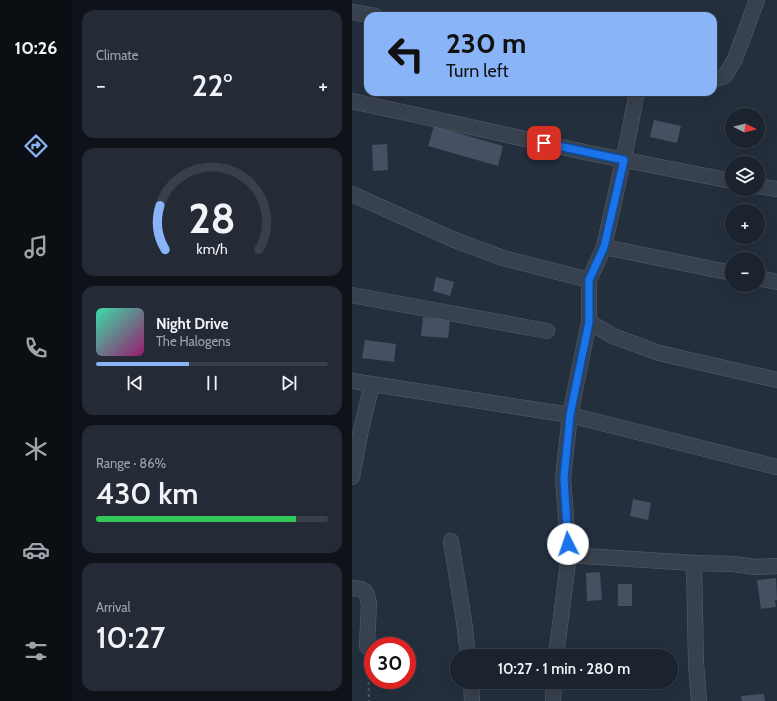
<!DOCTYPE html>
<html lang="en">
<head>
<meta charset="utf-8">
<style>
	:root { --surface:#1b232e; --page:#242b36; --text:#f1f3f6; --muted:#a0a4aa; --line:#39404a; --accent:#8ab4f8 }
	body { margin:0; font-family:Cabin,sans-serif; background:var(--page); color:var(--text); height:100vh; display:flex; flex-direction:column; font-size:15px; white-space:nowrap }
	* { box-sizing:border-box; margin:0 }
	p { font-size:13px; color:var(--muted) }
	.icon { flex:none; width:22px; height:22px; fill:none; stroke:currentColor; stroke-width:2; stroke-linecap:round; stroke-linejoin:round }
	.map { position:relative; flex:1; overflow:hidden }
	.side { display:flex; flex-direction:column; gap:10px; padding:10px; background:#0f1319; width:280px }
	.side>* { flex:none }
	.banner { position:absolute; left:12px; top:12px; width:353px; height:84px; border-radius:12px; box-shadow:0 4px 16px #0002,0 0 0 1px var(--line); background:#8ab4f8; color:#111; overflow:hidden }
	.needle { width:26px; rotate:96deg }
	.fabs { position:absolute; left:373px; top:108px; display:grid; gap:8px }
	.fabs a { display:grid; place-items:center; width:40px; height:40px; border-radius:50%; background:var(--surface); box-shadow:0 4px 16px #0002,0 0 0 1px var(--line); font-size:20px }
	.speed { position:absolute; left:12px; top:637px; display:flex; gap:8px; font-size:20px; font-weight:700; text-align:center }
	.speed>* { display:grid; place-content:center; width:52px; height:52px; border-radius:50%; background:var(--surface); box-shadow:0 4px 16px #0002,0 0 0 1px var(--line); line-height:1 }
	.speed .limit { border:6px solid #d22; background:#fff; color:#111 }
	.pin { position:absolute; display:grid; place-items:center; width:34px; height:34px; color:#fff; margin:-17px; border-radius:8px; box-shadow:0 2px 6px #0006 }
	.me { position:absolute; width:44px; margin:-22px; rotate:356deg; stroke-linejoin:round; filter:drop-shadow(0 0 3px #0008) }
	.turn { display:flex; align-items:center; gap:14px; height:84px; padding:0 16px; font-size:18px }
	.turn .icon { width:52px; height:52px; stroke-width:2.5 }
	.turn b { display:block; font-size:28px; line-height:34px }
	.big { font-size:30px; font-weight:600; line-height:1.1 }
	.side .card { flex:1; display:flex; flex-direction:column; justify-content:center; gap:6px; min-width:0; padding:0 14px; border-radius:12px; background:var(--page) }
	.side .dial { align-items:center; gap:0 }
	.dial svg { height:104px; overflow:visible; fill:none; stroke:var(--line); stroke-width:7; stroke-linecap:round; text-anchor:middle }
	.dial text { fill:var(--text); stroke:none }
	.song { display:flex; align-items:center; gap:12px }
	.cover { width:48px; height:48px; border-radius:6px; background:linear-gradient(135deg,hsl(160 70% 55%),hsl(320 70% 35%)) }
	.played { height:4px; border-radius:2px; background:linear-gradient(90deg,var(--accent) 40%,var(--line) 40%) }
	.keys { display:flex; justify-content:space-around; direction:ltr }
	.heat { display:flex; justify-content:space-between; align-items:center; font-size:22px; direction:ltr }
	.charge { height:6px; border-radius:3px; background:linear-gradient(90deg,#34c759 86%,var(--line) 0) }
	.trip { position:absolute; left:98px; top:649px; width:228px; height:40px; border-radius:20px; background:var(--surface); box-shadow:0 4px 16px #0002,0 0 0 1px var(--line); font-weight:600; line-height:40px; text-align:center }
	main { display:flex; flex:1; min-height:0 }
	.tab-bar { display:flex; flex-direction:column; width:72px; justify-content:space-around; align-items:center; background:#0b0e12; color:var(--muted) }
	.tab-bar .icon { width:28px; height:28px }
	.tab-bar .current { color:var(--accent) }
	.tab-bar b { font-size:18px; color:var(--text) }
	.map>svg:first-child { display:block }
	.building { fill:#455162 }
	.lines { fill:none; stroke-linecap:round; stroke-linejoin:round }
	.minor-casing { stroke:#565f6c; stroke-width:16 }
	.path { stroke:#44595c; stroke-width:2; stroke-dasharray:3 3; stroke-linecap:butt }
	.minor { stroke:#38414e; stroke-width:15 }
	.route-casing { stroke:#114b97; stroke-width:10 }
	.route { stroke:#1a73e8; stroke-width:7 }
</style>
</head>
<body>
<main>
<nav class="tab-bar">
<b>10:26</b>
<svg class="icon current" aria-label="directions" viewBox="0 0 24 24"><path d="M12 3l9 9-9 9-9-9zM9 14v-3h6M13 9l2 2-2 2"/></svg>
<svg class="icon" aria-label="music" viewBox="0 0 24 24"><path d="M9 18V5l10-2v13"/><circle cx="6" cy="18" r="3"/><circle cx="16" cy="16" r="3"/></svg>
<svg class="icon" aria-label="phone" viewBox="0 0 24 24"><path d="M5 4h4l2 5-3 2q2 4 5 5l2-3 5 2v4C11 20 4 13 5 4z"/></svg>
<svg class="icon" aria-label="climate" viewBox="0 0 24 24"><path d="M12 3v18M4 7l16 10M4 17L20 7"/></svg>
<svg class="icon" aria-label="car" viewBox="0 0 24 24"><path d="M5 17H2v-5l4-1 3-4h7l3 4 3 1v5h-3M9 17h6M6 11h13"/><circle cx="7" cy="17" r="2"/><circle cx="17" cy="17" r="2"/></svg>
<svg class="icon" aria-label="filters" viewBox="0 0 24 24"><path d="M4 7h16M4 17h16"/><circle cx="9" cy="7" r="2"/><circle cx="15" cy="17" r="2"/></svg>
</nav>
<section class="side">
<div class="card"><p>Climate</p>
<div class="heat"><a>−</a><b class="big">22°</b><a>+</a></div>
</div>
<div class="card dial"><svg viewBox="0 0 100 80">
<path d="M14 69A42 42 0 1 1 86 69"/>
<path d="M14 69A42 42 0 0 1 10 35" stroke="#8ab4f8"/>
<text x="50" y="56" font-size="32" font-weight="700">28</text>
<text x="50" y="72" font-size="11">km/h</text>
</svg></div>
<div class="card">
<div class="song"><i class="cover"></i><div><b>Night Drive</b><p>The Halogens</p></div></div>
<div class="played"></div>
<div class="keys"><svg class="icon" aria-label="previous" viewBox="0 0 24 24"><path d="M18 5L8 12l10 7zM5 5v14"/></svg><svg class="icon" aria-label="pause" viewBox="0 0 24 24"><path d="M8 5v14M16 5v14"/></svg><svg class="icon" aria-label="next" viewBox="0 0 24 24"><path d="M6 5l10 7-10 7zM19 5v14"/></svg></div>
</div>
<div class="card"><p>Range · 86%</p><b class="big">430 km</b><div class="charge"></div></div>
<div class="card"><p>Arrival</p><b class="big">10:27</b></div>
</section>
<div class="map">
<svg width="425" height="701" viewBox="0 0 425 701">
	<rect width="100%" height="100%" fill="#242f3e"/>
	<!-- building -->
	<path class="building" d="M302,120l27,6 -4,17 -27,-6z
		M82,126l69,20 -5,20 -70,-20z
		M35,144l1,26 -15,1 -1,-26z
		M84,277l18,5 -4,14 -17,-5z
		M71,317l27,3 -2,18 -27,-2z
		M13,340l31,4 -2,18 -32,-4z
		M281,499l18,4 -3,17 -18,-4z
		M248,572l2,28 -15,1 -1,-28z
		M424,578l1,22h-2l1,7 -15,2 -4,-29z
		M266,584h14v22h-14z
		M412,694l1,7h-23l-1,-5z"/>
	<g class="lines">
		<!-- minor casing -->
		<g class="minor-casing">
			<path id="minor" d="M0,12l23,4
				M361,80l12,-4 10,-17 22,-59
				M0,101l237,52 143,28
				M406,186l19,3
				M0,194l100,45 51,19 86,22
				M252,247l128,26
				M406,278l19,4
				M0,295l195,36
				M237,322l24,14 46,17 118,27
				M0,381l218,34 207,52
				M0,477l8,-43 12,-50
				M99,541l13,80 4,35
				M217,555l125,8 39,1 23,3 21,-1
				M342,563l2,100 3,38
				M0,588l9,1 5,3 3,11 -2,43
				M204,656l13,-101 -6,-77 7,-63 19,-93v-42l15,-33 23,-104 10,-51
				M119,682l1,19
				M201,701l1,-19"/>
		</g>
		<!-- path -->
		<path class="path" d="M16,658l1,43"/>
		<!-- minor -->
		<use href="#minor" class="minor"/>
	</g>
	<g class="lines">
		<!-- route casing -->
		<g class="route-casing">
			<path id="route" d="M192,143l80,17 -20,87 -15,33v42l-19,93 -6,63 4,66"/>
		</g>
		<!-- route -->
		<use href="#route" class="route"/>
	</g>
</svg>
<div class="fabs">
<a><svg class="needle" viewBox="-14 -14 28 28"><path d="M0-13l5 13h-10z" fill="#e53935"/><path d="M0 13l5-13h-10z" fill="#a0a4aa"/></svg></a>
<a><svg class="icon" aria-label="layers" viewBox="0 0 24 24"><path d="M12 4l9 5-9 5-9-5zM3 14l9 5 9-5"/></svg></a>
<a>+</a>
<a>−</a>
</div>
<div class="speed"><div class="limit">30</div></div>
<div class="pin" style="left:192px;top:143px;background:#d93025"><svg class="icon" aria-label="arrive" viewBox="0 0 24 24"><path d="M6 21V4h12l-3 4 3 4H6"/></svg></div>
<svg class="me" style="left:216px;top:544px" viewBox="-20 -20 40 40"><circle r="19" fill="#fff"/><path d="M0-13L10 11 0 6-10 11z" fill="#1a73e8"/></svg>
<div class="trip">10:27 · 1 min · 280 m</div>
<div class="banner">
<div class="turn"><svg class="icon" aria-label="left" viewBox="0 0 24 24"><path d="M17 20v-9H6M10 6l-5 5 5 5"/></svg><div><b>230 m</b>Turn left</div></div>
</div>
</div>
</main>
</body>
</html>
